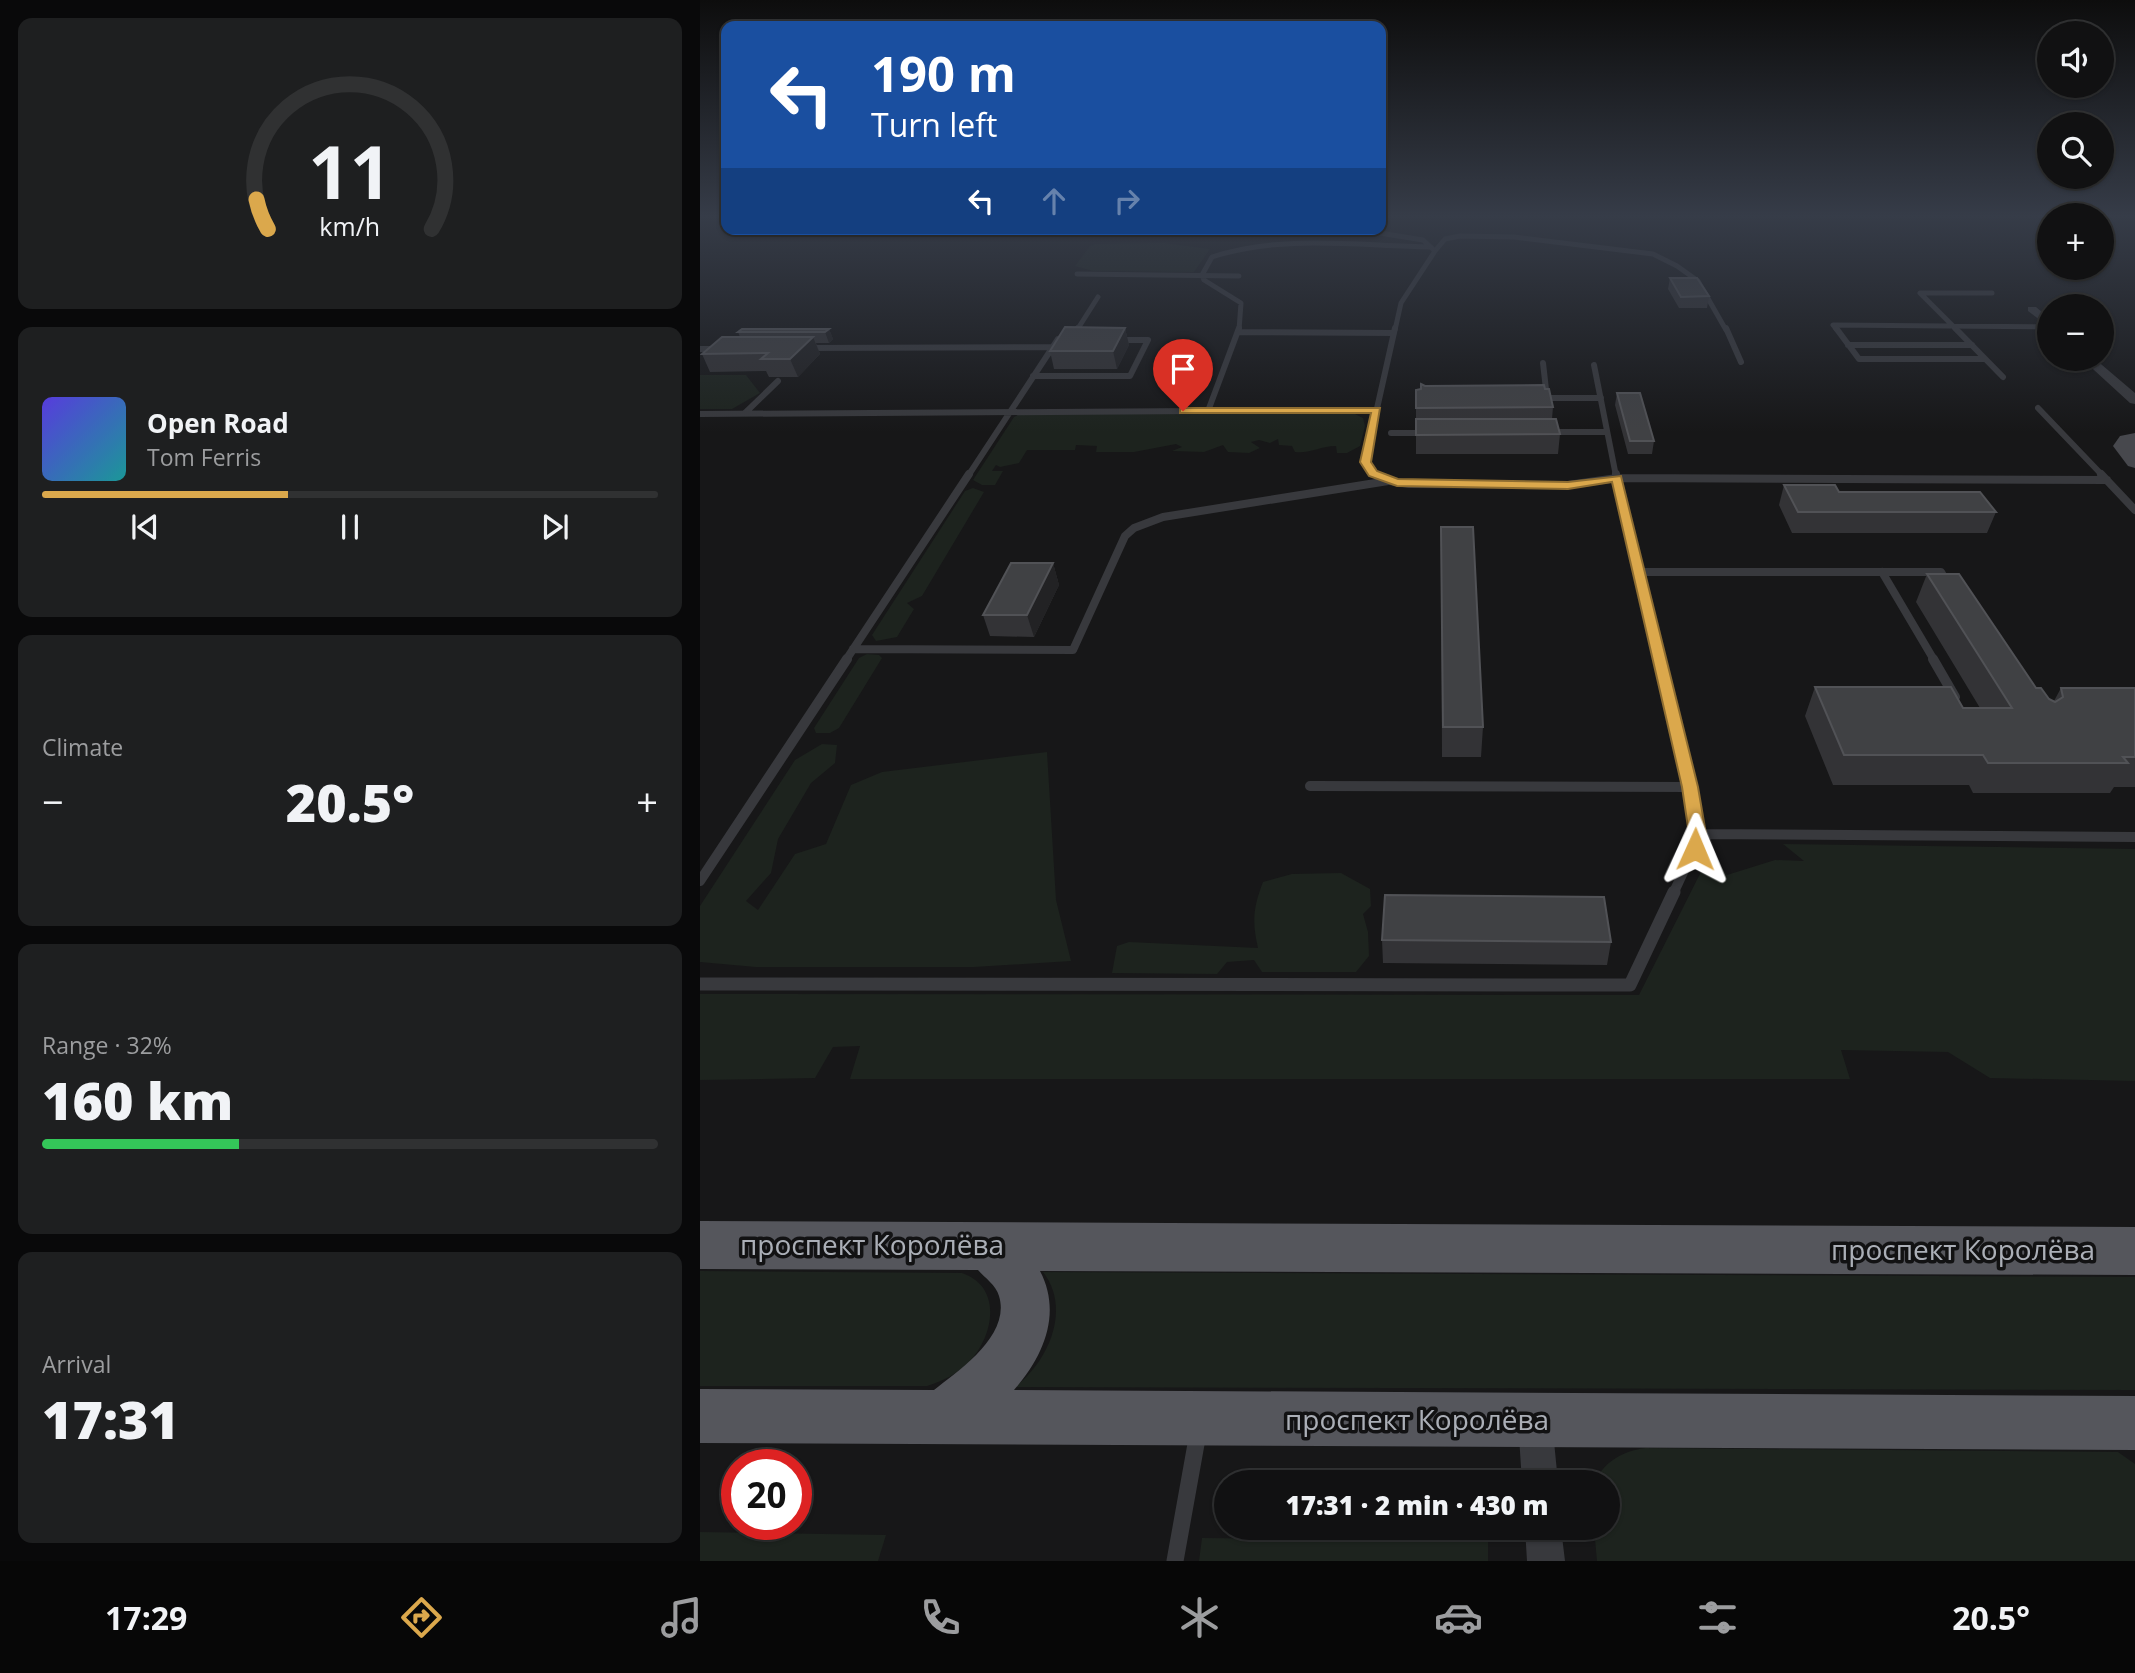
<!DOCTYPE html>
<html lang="en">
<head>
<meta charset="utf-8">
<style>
	:root { --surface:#111112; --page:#1e1f20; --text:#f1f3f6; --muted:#9c9d9f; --line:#303132; --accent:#dba84c }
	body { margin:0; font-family:"Open Sans",sans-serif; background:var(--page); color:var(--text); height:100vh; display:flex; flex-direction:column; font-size:26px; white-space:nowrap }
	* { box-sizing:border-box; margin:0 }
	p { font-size:23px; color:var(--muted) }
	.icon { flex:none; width:38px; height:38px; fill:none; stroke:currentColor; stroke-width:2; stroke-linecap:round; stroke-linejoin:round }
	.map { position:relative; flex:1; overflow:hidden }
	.side { display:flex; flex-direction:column; gap:18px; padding:18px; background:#09090a; width:700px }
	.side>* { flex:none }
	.banner { position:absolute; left:21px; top:21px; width:665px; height:214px; border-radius:14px; box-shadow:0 2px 5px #0004,0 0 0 2px var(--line); background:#1a4fa0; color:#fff; overflow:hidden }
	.tools { position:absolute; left:1337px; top:21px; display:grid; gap:14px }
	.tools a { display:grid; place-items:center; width:77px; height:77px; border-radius:50%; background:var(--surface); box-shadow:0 2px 5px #0004,0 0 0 2px var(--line); font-size:35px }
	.speed { position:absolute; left:21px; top:1449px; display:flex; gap:14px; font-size:35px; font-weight:700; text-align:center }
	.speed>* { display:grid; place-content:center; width:91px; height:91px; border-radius:50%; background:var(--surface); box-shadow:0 2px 5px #0004,0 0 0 2px var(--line); line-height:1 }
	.speed .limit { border:10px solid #d22; background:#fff; color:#111 }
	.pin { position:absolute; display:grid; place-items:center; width:60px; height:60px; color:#fff; margin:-72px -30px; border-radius:50% 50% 50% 0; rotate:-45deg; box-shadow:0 0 7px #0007 }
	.pin .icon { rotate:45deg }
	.me { position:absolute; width:77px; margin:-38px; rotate:1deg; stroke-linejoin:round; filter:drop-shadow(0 0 5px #0008) }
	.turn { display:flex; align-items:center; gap:24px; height:147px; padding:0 35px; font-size:32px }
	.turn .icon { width:91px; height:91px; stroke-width:2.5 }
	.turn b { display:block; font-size:49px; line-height:60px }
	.lanes { display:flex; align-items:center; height:66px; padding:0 35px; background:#0003; justify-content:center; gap:35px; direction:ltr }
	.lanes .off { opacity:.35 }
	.big { font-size:52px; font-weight:800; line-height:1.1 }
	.side .widget { flex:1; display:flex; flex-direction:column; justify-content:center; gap:10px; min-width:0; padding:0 24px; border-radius:14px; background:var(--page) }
	.side .dial { align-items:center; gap:0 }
	.dial svg { height:182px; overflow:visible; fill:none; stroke:var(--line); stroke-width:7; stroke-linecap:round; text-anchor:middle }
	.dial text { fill:var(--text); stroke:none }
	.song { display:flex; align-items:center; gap:21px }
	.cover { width:84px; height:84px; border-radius:10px; background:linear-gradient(135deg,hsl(250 70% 55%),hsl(180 70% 35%)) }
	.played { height:7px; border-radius:4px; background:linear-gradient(90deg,var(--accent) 40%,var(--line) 40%) }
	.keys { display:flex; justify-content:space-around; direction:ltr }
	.heat { display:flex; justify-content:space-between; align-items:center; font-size:38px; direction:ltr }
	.charge { height:10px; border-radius:5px; background:linear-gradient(90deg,#34c759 32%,var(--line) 0) }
	.trip { position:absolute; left:514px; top:1470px; width:406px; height:70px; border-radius:35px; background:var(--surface); box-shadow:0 2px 5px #0004,0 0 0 2px var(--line); font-weight:800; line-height:70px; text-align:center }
	.dock { display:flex; height:112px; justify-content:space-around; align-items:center; background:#070707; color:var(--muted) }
	.dock .icon { width:49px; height:49px }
	.dock .on { color:var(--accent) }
	.dock b { font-size:32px; color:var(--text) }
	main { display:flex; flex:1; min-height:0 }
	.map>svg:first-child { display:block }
	.green { fill:#1d231e }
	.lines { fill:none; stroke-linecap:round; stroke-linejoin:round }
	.lane-far5 { stroke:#38393d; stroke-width:5 }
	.lane-far4 { stroke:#38393d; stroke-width:6 }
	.lane-far3 { stroke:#38393d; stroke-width:8 }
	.lane-far2 { stroke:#38393d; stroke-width:10 }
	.lane-far1 { stroke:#38393d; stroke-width:13 }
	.lane { stroke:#38393d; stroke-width:17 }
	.street { fill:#38393d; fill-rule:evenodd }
	.secondary { fill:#47484d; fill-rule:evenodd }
	.primary { fill:#55565c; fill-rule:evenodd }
	.wall { fill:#333336 }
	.shaded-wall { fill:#222224 }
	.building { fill:#404144; stroke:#515256; stroke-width:2 }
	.route { fill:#dba84c; stroke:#8e6d31; stroke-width:2 }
	.labels { text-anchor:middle; stroke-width:7; stroke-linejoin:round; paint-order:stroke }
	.near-street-label { font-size:28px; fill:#abafb7; stroke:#121213 }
</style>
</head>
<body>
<main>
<section class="side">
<div class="widget dial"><svg viewBox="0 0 100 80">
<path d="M14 69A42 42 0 1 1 86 69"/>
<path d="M14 69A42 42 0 0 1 9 56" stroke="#dba84c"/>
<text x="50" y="56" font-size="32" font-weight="700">11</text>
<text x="50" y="72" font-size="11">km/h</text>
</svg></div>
<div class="widget">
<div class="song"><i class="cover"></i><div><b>Open Road</b><p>Tom Ferris</p></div></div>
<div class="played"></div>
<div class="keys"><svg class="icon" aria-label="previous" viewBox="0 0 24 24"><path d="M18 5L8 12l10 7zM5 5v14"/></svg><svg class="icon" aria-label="pause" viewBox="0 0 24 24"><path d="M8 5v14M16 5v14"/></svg><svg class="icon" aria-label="next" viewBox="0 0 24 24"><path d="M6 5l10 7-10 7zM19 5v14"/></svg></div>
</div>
<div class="widget"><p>Climate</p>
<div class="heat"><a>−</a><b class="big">20.5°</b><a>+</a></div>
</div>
<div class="widget"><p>Range · 32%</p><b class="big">160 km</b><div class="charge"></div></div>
<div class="widget"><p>Arrival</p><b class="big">17:31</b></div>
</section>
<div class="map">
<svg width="1435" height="1561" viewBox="0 0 1435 1561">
	<rect width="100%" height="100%" fill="#171718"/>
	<!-- green -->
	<path class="green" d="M464,243l46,6 -16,23 -101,-1 -18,-5 15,-20 5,-2z
		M0,375h46l14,18 -28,16h-32z
		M653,413l10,5 2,8 -5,20 -13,7h-10l-1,-7c-16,0 -26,8 -41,6l-3,-6 -13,-1 -1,-6 -8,4 -11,-3 -8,2 9,6 -11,5 -21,-1 -5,-7 -19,7 -32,-1 10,-4 -6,-3 -42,8h-38l1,-6 -21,-1 -1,5h-48l-8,13 -19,4 -4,-2 -4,6h11l-8,14h-13l-9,-5 41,-63 6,-3z
		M273,488l11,4 -62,104 -15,7 7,6 -17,28 -21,4 -4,-6 93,-144z
		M167,654l12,1 3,3 -43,70 -9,5h-14l-2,-5 45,-70z
		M122,744l15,1 -2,18 -24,20 -33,56 -7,34 -25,28 12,9 37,-56 31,-10 25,-59 31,-13 165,-20 9,148 15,61 -97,6h-218l-56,-5v-56l95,-146z
		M1083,844l352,5v232l-145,-3 -42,-26 -107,-2 9,29h-1000l10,-33 -27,1 -18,31 -115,2v-86l939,1 72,-143 16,23 48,-15 29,1z
		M641,873l29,16 1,17 -8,8 5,18 1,24 -13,16h-94l-8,-12 -27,2 -10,12 -105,-1 5,-27 12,-4 129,6c-6,-26 -5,-40 5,-66l29,-8z
		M0,1271l262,2c41,14 32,63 7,89 -12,12 -26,19 -42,24h-227z
		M343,1272l1092,5v113l-1120,-3c33,-25 57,-78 28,-115z
		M945,1448l473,4 17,12v97h-538l-3,-33h14v-46h-15c14,-21 27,-30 52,-34z
		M0,1532l186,3 -8,26h-178z
		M502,1538l286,3v20h-289z"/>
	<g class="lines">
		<!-- lane-far5 -->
		<path class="lane-far5" d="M655,229l68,11 12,11 -34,52 -6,27
			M735,251l10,-12 15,-3 54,1 139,17 24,12 21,15 28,49
			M377,274l162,2
			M377,330l21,-33
			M539,330l2,-27 -37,-23 -2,-5 10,-18c69,-23 147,-11 218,-10
			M1137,330l-4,-5 216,2
			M1257,330l-37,-37h72"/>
		<!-- lane-far4 -->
		<path class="lane-far4" d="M1026,328l15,34
			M1136,328l23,31h126
			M1255,328l48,49
			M538,332l156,1
			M373,337l5,-9
			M1148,345h124
			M104,348l249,-1
			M0,349h22
			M843,363l4,35
			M894,365l22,111
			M333,376h97l18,-36h-34
			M837,398h64
			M1338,408l65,68
			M508,411l31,-83
			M45,413l33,-32
			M0,414l677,-4
			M847,432h60
			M691,433h38
			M268,476l90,-137h12
			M677,476l-12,-14 30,-134"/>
		<!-- lane-far3 -->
		<path class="lane-far3" d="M675,474l15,7 19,3 159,1 49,-7 490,2
			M916,474l44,186
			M1401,474l34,36
			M939,572h302l7,12
			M1182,572l52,88
			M153,649l220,1 52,-114 9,-8 29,-11 225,-36
			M146,660l123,-186"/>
		<!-- lane-far2 -->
		<path class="lane-far2" d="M960,659l30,128 7,47 -3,15 -21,45
			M1233,659l22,38
			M610,786l380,1
			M997,834l438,3
			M0,881l147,-222"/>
		<!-- lane-far1 -->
		<path class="lane-far1" d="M0,984l930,1 44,-93"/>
		<!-- lane -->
		<path class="lane" d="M475,1561l23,-128"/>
		<!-- street -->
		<path class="street" d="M1328,307h8l13,11v9l-21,-16z
			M1382,359h13l40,34v11l-5,-1z
			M835,1404l12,5 5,12 6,61h-36l-4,-61 5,-12z
			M825,1528h36l4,33h-38z"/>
		<!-- secondary -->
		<path class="secondary" d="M1435,433v35l-7,-2 -15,-20 7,-10z"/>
		<!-- primary -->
		<path class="primary" d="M0,1221l1435,6v48l-1095,-4c22,42 4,85 -26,119l1121,6v54l-1435,-7v-54l234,1c26,-20 77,-55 65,-94 -3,-11 -14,-18 -21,-26l-278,-1z"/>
	</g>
	<!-- wall -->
	<path class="wall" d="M970,278l39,18 -2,12h-28l-11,-19z
		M425,328l4,17 -12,24h-63l-4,-18z
		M129,329l4,10 -4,4h-13l4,11 -22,23h-29l-3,-6 -56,1 -8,-18 38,-17 -2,-5z
		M725,386l120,3 8,18 -1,12 8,15 -2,20h-142v-64l5,-1z
		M917,393l37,48 -2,13h-24l-13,-49z
		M1084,485l212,27 -9,21h-195l-13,-28z
		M741,527l42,200 -2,30h-39z
		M353,563l6,22 -25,52 -44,-1 -7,-21z
		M1227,574l109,114 13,11 5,2 7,-13h74v99h-21l-4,6h-137l-4,-8h-136l-28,-69 10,-29 148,21h17l-64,-106z
		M682,940l229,2 -4,23 -224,-2z"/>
	<!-- shaded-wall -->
	<path class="shaded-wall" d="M425,328l4,17 -12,24 -4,-18z
		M129,329l4,10 -4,4 -4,-11z
		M113,337l7,17 -22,23 -8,-18z
		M353,563l6,22 -25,52 -7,-22z"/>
	<!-- building -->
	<path class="building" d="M970,278h27l12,18 -28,1z
		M365,327l60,1 -12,23h-63z
		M42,329h87l-4,3h-87z
		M22,337h91l-23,22h-29l7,-6 -66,1z
		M721,384l4,2 119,-1 1,4h4l4,18 -137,1v-18l5,-1z
		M917,393h23l14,48h-24z
		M716,419h140l4,15 -144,1z
		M1084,485h51l4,7h141l16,20h-198z
		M741,527h32l10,200h-40z
		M311,563h42l-26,52h-44z
		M1227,574h32l77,114h5l8,11 6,3 8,-5 -2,-9h74v69h-12l5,6h-140l-5,-8h-139l-29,-68h136l12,21h49z
		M685,895l219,2 7,45 -229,-2z"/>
	<!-- sky -->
	<linearGradient id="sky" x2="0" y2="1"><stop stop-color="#0d0d0d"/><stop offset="0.5" stop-color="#363c48"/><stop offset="1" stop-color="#363c48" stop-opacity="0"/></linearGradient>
	<rect width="1435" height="432" fill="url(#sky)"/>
	<!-- route -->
	<path class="route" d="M483,408h197l-9,54 6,9 21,8 170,3 53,-6 77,311 8,47 -5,19 -6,2 -9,-6 3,-15 -7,-47 -70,-305 -44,7 -171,-3 -28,-10 -9,-14 11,-49h-191v-4z"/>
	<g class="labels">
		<!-- near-street labels -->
		<g class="near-street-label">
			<text x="172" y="1255">проспект Королёва</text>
			<text x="1263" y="1260">проспект Королёва</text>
			<text x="717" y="1430">проспект Королёва</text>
		</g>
	</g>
</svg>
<div class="tools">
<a><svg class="icon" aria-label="sound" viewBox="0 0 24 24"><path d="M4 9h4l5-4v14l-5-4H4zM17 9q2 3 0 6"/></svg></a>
<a><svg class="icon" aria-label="search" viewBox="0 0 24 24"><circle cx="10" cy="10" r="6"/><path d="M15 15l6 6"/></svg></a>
<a>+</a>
<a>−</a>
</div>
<div class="speed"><div class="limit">20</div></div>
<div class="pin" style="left:483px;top:411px;background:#d93025"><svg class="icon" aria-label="arrive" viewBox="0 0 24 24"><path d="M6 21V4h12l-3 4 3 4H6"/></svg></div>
<svg class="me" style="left:995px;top:849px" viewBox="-20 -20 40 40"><path d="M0-17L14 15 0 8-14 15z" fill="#dba84c" stroke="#fff" stroke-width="4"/></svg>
<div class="trip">17:31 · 2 min · 430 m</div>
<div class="banner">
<div class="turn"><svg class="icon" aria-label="left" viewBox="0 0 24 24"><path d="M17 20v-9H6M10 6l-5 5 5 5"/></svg><div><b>190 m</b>Turn left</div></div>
<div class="lanes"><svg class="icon" aria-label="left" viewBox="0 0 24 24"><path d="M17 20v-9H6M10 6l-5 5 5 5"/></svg><svg class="icon off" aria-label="ahead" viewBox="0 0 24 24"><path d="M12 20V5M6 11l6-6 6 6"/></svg><svg class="icon off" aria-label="right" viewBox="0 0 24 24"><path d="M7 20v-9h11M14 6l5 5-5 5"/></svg></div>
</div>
</div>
</main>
<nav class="dock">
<b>17:29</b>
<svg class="icon on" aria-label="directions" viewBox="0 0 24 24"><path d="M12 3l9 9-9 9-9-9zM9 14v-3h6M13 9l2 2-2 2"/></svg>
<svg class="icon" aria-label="music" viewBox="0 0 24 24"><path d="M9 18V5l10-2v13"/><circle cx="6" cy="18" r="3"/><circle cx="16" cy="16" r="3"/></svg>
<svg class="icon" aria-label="phone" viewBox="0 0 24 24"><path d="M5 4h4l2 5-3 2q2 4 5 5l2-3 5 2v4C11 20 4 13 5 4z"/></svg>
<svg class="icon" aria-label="climate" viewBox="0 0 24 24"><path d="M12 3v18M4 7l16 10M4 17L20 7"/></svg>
<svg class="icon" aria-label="car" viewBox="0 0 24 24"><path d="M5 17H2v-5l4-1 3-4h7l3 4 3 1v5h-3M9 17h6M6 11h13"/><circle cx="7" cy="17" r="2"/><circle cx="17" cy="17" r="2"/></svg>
<svg class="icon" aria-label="filters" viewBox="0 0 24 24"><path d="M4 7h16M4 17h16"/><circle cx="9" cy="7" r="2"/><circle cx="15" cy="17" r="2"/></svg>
<b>20.5°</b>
</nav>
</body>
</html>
